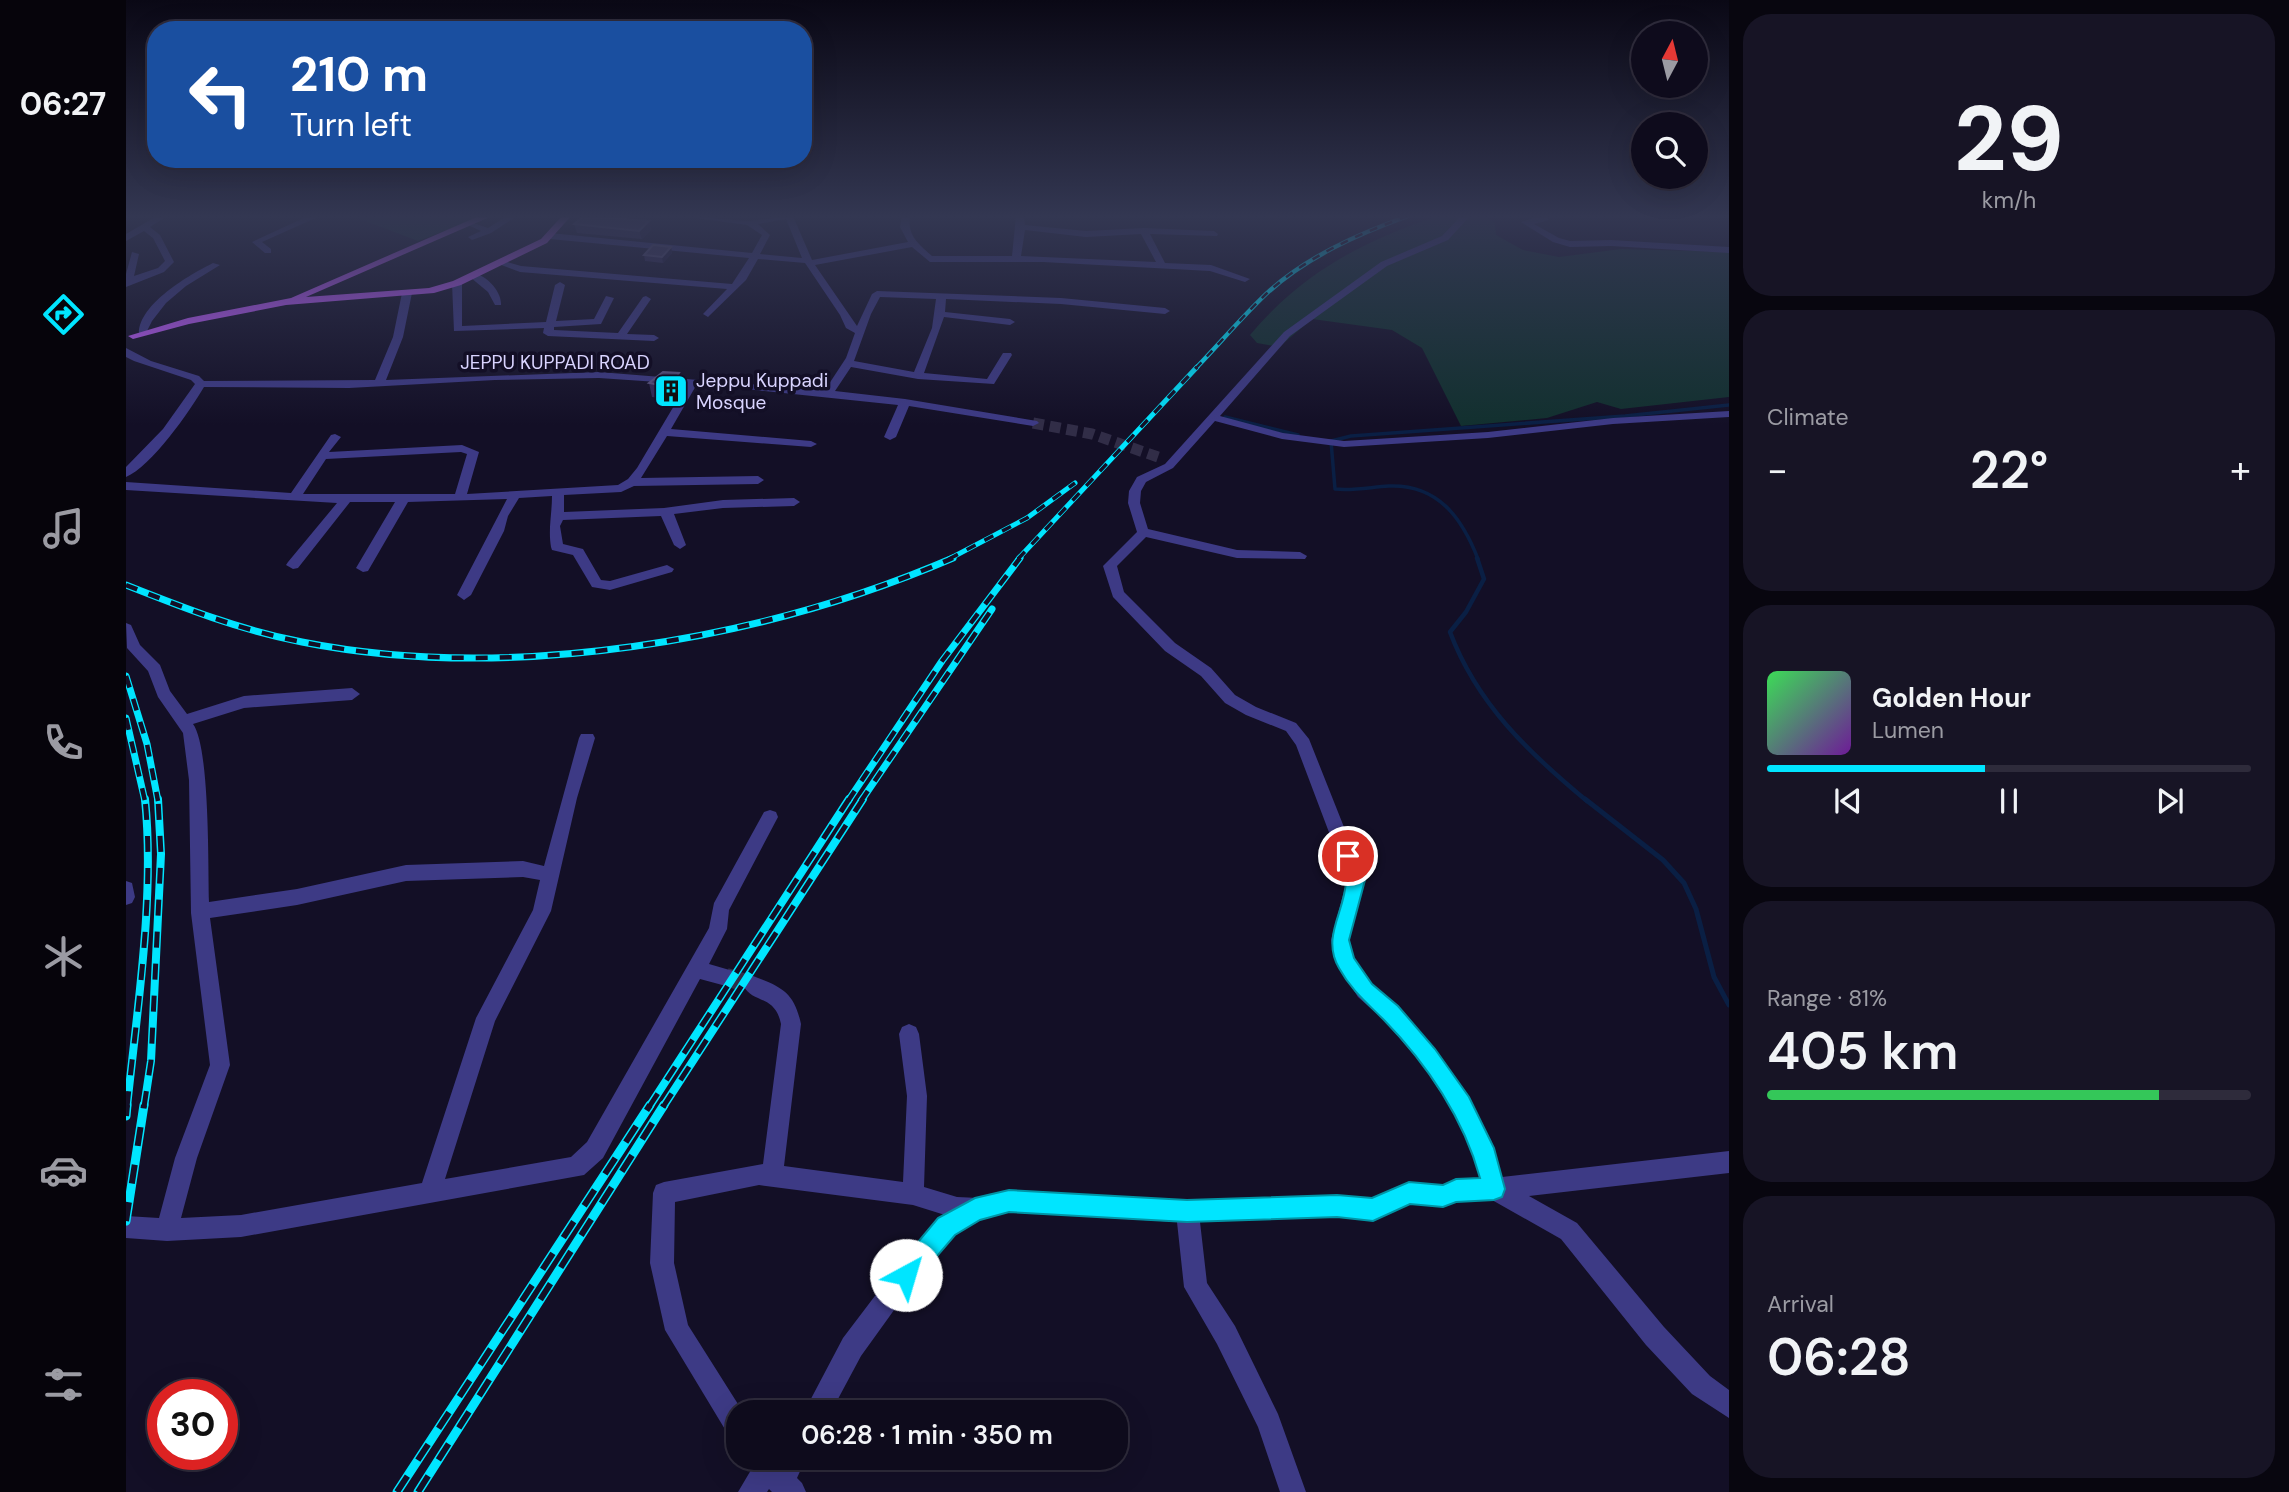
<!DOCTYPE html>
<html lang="en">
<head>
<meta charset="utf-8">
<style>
	:root { --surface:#0e0b1c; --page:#171425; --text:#f1f3f6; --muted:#9b9ba3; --line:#2e2b3b; --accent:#00e5ff }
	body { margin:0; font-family:"DM Sans",sans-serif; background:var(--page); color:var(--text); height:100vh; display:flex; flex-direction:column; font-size:26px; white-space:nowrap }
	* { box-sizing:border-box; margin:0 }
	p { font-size:23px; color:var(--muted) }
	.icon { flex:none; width:38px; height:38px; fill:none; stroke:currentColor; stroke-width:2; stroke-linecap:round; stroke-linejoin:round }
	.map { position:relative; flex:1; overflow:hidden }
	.drawer { display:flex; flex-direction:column; gap:14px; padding:14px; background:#08060f; width:560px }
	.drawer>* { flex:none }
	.guide { position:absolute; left:21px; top:21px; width:665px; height:147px; border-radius:28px; box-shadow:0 7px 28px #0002,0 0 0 2px var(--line); background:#1a4fa0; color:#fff; overflow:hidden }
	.needle { width:46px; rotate:7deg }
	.tools { position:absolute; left:1505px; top:21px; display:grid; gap:14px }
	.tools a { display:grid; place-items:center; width:77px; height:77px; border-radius:50%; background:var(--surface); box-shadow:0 7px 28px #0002,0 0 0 2px var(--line); font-size:35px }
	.speed { position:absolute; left:21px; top:1379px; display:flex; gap:14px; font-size:35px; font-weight:700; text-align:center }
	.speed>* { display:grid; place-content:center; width:91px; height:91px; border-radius:50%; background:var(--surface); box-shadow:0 7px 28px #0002,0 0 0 2px var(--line); line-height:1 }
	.speed .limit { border:10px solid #d22; background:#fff; color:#111 }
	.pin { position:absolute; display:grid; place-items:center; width:60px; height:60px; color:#fff; margin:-30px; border:4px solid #fff; border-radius:50%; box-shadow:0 2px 7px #0007 }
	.me { position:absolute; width:77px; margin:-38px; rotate:39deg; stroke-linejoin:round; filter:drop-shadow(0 0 5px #0008) }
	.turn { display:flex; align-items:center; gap:24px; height:147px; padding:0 28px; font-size:32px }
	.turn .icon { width:91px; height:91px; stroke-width:2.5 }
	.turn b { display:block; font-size:49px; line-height:60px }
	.big { font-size:52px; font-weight:600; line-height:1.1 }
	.drawer .widget { flex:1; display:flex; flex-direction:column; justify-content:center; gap:10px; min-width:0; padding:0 24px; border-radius:28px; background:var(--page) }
	.drawer .dial { align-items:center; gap:0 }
	.dial b { font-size:91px; line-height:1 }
	.song { display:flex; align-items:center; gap:21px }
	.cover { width:84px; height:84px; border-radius:10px; background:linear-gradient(135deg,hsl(130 70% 55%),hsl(280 70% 35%)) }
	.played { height:7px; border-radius:4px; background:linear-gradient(90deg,var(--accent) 45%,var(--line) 45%) }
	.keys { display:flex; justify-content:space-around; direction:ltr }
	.heat { display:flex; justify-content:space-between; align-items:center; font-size:38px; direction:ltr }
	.charge { height:10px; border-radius:5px; background:linear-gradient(90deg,#34c759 81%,var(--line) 0) }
	.trip { position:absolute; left:600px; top:1400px; width:402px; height:70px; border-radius:28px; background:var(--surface); box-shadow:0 7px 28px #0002,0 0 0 2px var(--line); font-weight:600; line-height:70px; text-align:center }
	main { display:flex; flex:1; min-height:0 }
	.tab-bar { display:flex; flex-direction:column; width:126px; justify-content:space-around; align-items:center; background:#06040b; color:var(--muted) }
	.tab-bar .icon { width:49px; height:49px }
	.tab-bar .selected { color:var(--accent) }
	.tab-bar b { font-size:32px; color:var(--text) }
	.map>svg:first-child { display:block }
	.green { fill:#12302f }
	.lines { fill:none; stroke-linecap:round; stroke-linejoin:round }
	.stream-far2 { stroke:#0a1f44; stroke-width:3.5 }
	.stream-far1 { stroke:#0a1f44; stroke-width:4.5 }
	.stream { stroke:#0a1f44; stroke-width:5 }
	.minor-tunnel-far1 { stroke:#312d47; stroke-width:11; stroke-dasharray:11 6; stroke-linecap:butt }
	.minor-tunnel { stroke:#312d47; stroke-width:18; stroke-dasharray:18 10; stroke-linecap:butt }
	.minor { fill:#3d3a85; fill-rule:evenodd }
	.major { fill:#c25bff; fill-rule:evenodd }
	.rail-far4-casing { stroke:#00e5ff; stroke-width:4.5 }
	.rail-far3-casing { stroke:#00e5ff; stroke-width:5 }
	.rail-far2-casing { stroke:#00e5ff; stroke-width:7 }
	.rail-far1-casing { stroke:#00e5ff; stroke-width:8 }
	.rail-casing { stroke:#00e5ff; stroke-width:9 }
	.rail-far4 { stroke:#130f26; stroke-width:2.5; stroke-dasharray:8; stroke-linecap:butt }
	.rail-far3 { stroke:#130f26; stroke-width:3.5; stroke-dasharray:10; stroke-linecap:butt }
	.rail-far2 { stroke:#130f26; stroke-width:4.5; stroke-dasharray:12; stroke-linecap:butt }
	.rail-far1 { stroke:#130f26; stroke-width:5; stroke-dasharray:16; stroke-linecap:butt }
	.rail { stroke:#130f26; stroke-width:6; stroke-dasharray:19; stroke-linecap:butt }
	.wall { fill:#312854 }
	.shaded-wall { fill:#1d163a }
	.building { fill:#433a66; stroke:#5a527e; stroke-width:2 }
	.route { fill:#00e5ff; stroke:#0095a6; stroke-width:2 }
	.labels { text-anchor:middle; stroke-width:7; stroke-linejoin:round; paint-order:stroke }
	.far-street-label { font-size:19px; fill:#d9d4ff; stroke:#130f26 }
	.far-poi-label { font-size:19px; fill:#d9d4ff; stroke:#130f26; text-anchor:start }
</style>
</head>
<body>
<main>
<nav class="tab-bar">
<b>06:27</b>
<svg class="icon selected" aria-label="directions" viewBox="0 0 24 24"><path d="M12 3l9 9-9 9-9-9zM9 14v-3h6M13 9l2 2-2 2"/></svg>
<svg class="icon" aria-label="music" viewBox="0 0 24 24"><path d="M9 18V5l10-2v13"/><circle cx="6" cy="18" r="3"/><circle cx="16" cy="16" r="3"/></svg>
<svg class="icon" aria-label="phone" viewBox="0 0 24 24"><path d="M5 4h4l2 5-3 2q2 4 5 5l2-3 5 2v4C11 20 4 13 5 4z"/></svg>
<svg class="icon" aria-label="climate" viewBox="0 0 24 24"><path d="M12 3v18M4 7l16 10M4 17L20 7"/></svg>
<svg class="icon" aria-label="car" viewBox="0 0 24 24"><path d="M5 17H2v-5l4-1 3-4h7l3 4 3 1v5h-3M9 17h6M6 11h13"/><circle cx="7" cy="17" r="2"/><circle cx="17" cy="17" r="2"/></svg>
<svg class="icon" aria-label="filters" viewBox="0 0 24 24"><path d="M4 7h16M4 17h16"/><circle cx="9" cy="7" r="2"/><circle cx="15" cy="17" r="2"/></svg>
</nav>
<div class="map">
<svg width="1603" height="1492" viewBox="0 0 1603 1492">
	<rect width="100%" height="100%" fill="#130f26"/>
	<!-- green -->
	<path class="green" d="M226,216h132l-66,25z
		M1311,216h47l11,7 1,12 27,15 36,7 62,-8 108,3v145l-108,12 -24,-7 -50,16 -86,8 -39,-78 -30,-18 -80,-11 -33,28 -22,-4 -7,-8c52,-62 111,-93 187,-119z"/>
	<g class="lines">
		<!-- stream-far2 -->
		<path class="stream-far2" d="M1099,417l73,18
			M1352,559c-16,-41 -40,-75 -89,-73 -18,1 -35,5 -54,3l-4,-48 20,-5 274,-20 104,-11"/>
		<!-- stream-far1 -->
		<path class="stream-far1" d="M1351,558l7,21 -18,33 -16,20c27,72 79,121 137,169"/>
		<!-- stream -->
		<path class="stream" d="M1459,799l78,61 21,23 12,26 18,68 15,28"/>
		<!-- minor-tunnel-far1 -->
		<path class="minor-tunnel-far1" d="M907,423l59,11 66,23"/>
		<!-- minor-tunnel -->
		<path class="minor-tunnel" d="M600,977l27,8"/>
		<!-- minor -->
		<path class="minor" d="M31,216h10l-17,11 10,8 14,27 -10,10 -38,15v-13l6,-22 7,2 -5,22 24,-8 7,-7 -12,-23 -9,-7 -18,10v-7z
			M182,216h12l-58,26 9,7v4h-6l-13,-11z
			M381,216h10l-26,17 -19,7 -4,-3 13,-6 -11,-5v-4l18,6z
			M555,216l67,5 45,-5 19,44 96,-18 -8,-15 2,-11h8c-3,20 9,28 22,40h80l4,-40h8l1,9 61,6 58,-3 70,3 4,3 -1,2 -67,-2 15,29 46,2 39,14 -5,3 -35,-11 -167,-9h-113l-18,-15 -97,18 42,61 15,-32 5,-3 184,7 104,10 5,3 -5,3 -104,-10 -115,-5 -1,13 65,7 5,3 -5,3 -66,-8 -20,56 63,6 16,-26h8l1,2 -18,29 -76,-5 -67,-12 -16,24 70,8 132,22 2,2 -6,3 -124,-20 -13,31 -6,3 -6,-3 14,-32 -201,-21 -26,45 140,12 6,3 -6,3 -144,-11 -26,42 117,-2 6,4 -6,4 -124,2 -13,6 -57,3v17l100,-4 59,-8 71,-2 6,4 -6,4 -71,2 -49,6 12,31 -6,4 -6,-4 -13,-29 -98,4 -3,6 3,18 20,5 18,31 9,1 57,-16 7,4 -2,3 -62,18 -18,-3 -19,-32 -21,-5 -1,-3c-3,-18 1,-33 1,-51l-33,2 -11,18 -4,15 -33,64 -7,5 -7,-5 50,-96 -99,3 -40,69 -5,1 -7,-4 39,-66h-45l-52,66 -5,1 -7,-4 2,-3 49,-59 -211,-13v-8l165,11 40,-58 4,-1 6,3 -12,15 133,-7 17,7 -12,42 151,-9 10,-6 9,-11 50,-84 -88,-6 -104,2 -146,8 -145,-1c-14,24 -53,80 -78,90v-10l37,-38 32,-45 -4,-4 -57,-19 -8,-4v-9l25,13 48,15 5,5 171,-1 18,-43 9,-44 5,-3 5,3 -9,44 -17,43 213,-8 226,18 21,-32 9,-25 -9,-5 -6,-13 -35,-52 -47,-4 -12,21 -38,37 -5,-3 24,-25 -207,-17 -24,-9 4,-3 21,6 211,18 17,-26 -199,-19 -4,-3 4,-3 202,20 10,-18 -15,-10zM660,219l16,39 -42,-4 10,-19 -12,-11zM899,230l61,7 55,-3 15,28 -135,-6zM754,297l56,2 -4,29 -18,44 -60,-11 17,-47zM335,452l6,2 -12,40h-152l23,-35z
			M1335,216h9l-22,24 -61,26 -97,70 -70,80 63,17 61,8 144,-9 125,-14 116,-7v6l-116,7 -125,14 -144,9 -62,-8 -67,-18 -42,47 -27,14 -5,9 -1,12 8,26 89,21 63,2 7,4 -2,3 -68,-1 -91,-21 -29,29 7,26 51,51 36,25 24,27 21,12 40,16 13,16 56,141 -16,60 5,19 18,26 26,21 37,43 33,49 23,42 11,37 227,-26v22l-200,23 48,27 87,104 46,49 19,14v28l-37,-24 -46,-49 -85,-106 -69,-39 -35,1 -14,6 -34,-3 -36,16 -36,-3 -137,5 7,61 28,43 43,88 28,78h-26l-22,-65 -41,-83 -33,-57 -7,-65 -168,-10 -29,8 -25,15 -30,32 -64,89 -30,56h-27l39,-74 66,-87 36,-36 -32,-10 -154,-20 -84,17 -1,61 14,62 55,87h-5v28l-9,-4 -64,-106 -15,-67 3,-70 3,-8 8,-3 99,-18 18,-140c-6,-30 -29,-20 -38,-39l3,-6 7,-3c29,11 41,16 48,48l-17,142 119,16 4,-86 -8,-62 3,-7 7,-3 7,3 3,7 8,62 -3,91 33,10 22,1 30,-8 178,10 150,-5 36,3 36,-16 33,3 14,-6 24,-1 -7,-27 -19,-39 -33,-49 -37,-43 -26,-23 -22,-35 -5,-22 16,-60 -51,-135 -10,-14 -40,-16 -21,-12 -24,-27 -36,-25 -52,-54 -10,-31 34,-34 -9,-29 1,-12 8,-14 28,-13 119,-132 97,-70 61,-26z
			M1413,216h8l2,4 -15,4 25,14 11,3 41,-1 118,7v6l-118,-7 -41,1 -17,-5 -32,-20z
			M87,263l7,2 -34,21 -20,17 -14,18 -7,14h-6c-2,-30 50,-60 74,-72z
			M344,273c15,0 32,18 31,32h-6l-7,-13 -18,-15z
			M331,280l5,3v43l84,-4 9,-37 5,-3 5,3 -9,36 38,-2 12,-23 8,2 -13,26 -47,3v3l64,3 25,-36 3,-1 5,3 -24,35 27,1 5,3 -5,3 -106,-5 -5,-3 1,-5 -90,3 -2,-48z
			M0,623l5,2 9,20 20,20 10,26 17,23 57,-18 108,-8 8,6 -8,6 -108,8 -51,16c17,23 15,143 16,178l88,-13 109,-24 117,-4 21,5 35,-128 2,-4h12l2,4 -18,60 -26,113 -56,110 -50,158 126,-22 16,-15 122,-214 5,-25 50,-91 6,-2 6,2 2,5 -49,93 -2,19 -18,35 24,7 3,6 -3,6 -7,3 -26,-7 -97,179 -19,17 -343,62 -74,4 -41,-3v-22l33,2 16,-60 35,-93 -19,-152 -2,-133 -6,-47 -25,-36 -10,-26 -21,-23zM397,877l17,3 -7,30 -57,108 -54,165 -181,32 -60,3 16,-60 33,-93 -20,-147 87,-13 109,-24z
			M0,881l6,2 3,14 -3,6 -6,2z
			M619,1458h28l4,4 2,-4h27l-9,20 5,5 4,9h-34l-3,-3 -2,3h-29l13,-22z"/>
		<!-- major -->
		<path class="major" d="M353,216h13l-186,81 123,-9 24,-7 88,-42 21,-23h9l-24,27 -86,42 -27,8 -148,12 -97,19 -56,15 -5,-3 60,-18 103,-20z"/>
		<!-- rail-far4 casing -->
		<g class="rail-far4-casing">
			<path id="rail-far4" d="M1070,368c23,-24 46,-51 70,-74 40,-37 92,-60 142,-78"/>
		</g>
		<!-- rail-far3 casing -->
		<g class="rail-far3-casing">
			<path id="rail-far3" d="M823,559l78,-41 48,-35
				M892,559l179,-192"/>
		</g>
		<!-- rail-far2 casing -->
		<g class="rail-far2-casing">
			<path id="rail-far2" d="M0,585c58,23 114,45 176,57 208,41 458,-1 651,-84
				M0,676l21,68 11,57
				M0,718l19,83
				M722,801l94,-140 78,-103
				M735,801l131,-192"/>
		</g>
		<!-- rail-far1 casing -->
		<g class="rail-far1-casing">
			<path id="rail-far1" d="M1,1107c10,-97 28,-211 18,-308
				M18,1107l7,-46 10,-207 -3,-55
				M523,1107l200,-308
				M537,1107l200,-308"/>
		</g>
		<!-- rail casing -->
		<g class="rail-casing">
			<path id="rail" d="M0,1116l1,-11
				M0,1221l18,-116
				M271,1492l253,-387
				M292,1492l246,-387"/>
		</g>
		<!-- rail-far4 -->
		<use href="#rail-far4" class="rail-far4"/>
		<!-- rail-far3 -->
		<use href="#rail-far3" class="rail-far3"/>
		<!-- rail-far2 -->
		<use href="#rail-far2" class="rail-far2"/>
		<!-- rail-far1 -->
		<use href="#rail-far1" class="rail-far1"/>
		<!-- rail -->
		<use href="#rail" class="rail"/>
	</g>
	<!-- wall -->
	<path class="wall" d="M523,221l2,9 -9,9 -65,-6 -3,-9z
		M545,247l1,6 -9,10 -18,-2 -1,-6z
		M523,383l34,3 -10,14 -21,-3z"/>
	<!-- shaded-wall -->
	<path class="shaded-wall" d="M523,221l2,9 -9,9 -3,-8z
		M545,247l1,6 -9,10 -1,-6z
		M553,373l4,13 -10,14 -3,-13z"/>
	<!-- building -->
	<path class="building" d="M458,216l65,5 -10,10 -65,-7z
		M527,245l18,2 -9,10 -18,-2z
		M537,372l16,1 -9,14 -21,-4z"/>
	<!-- sky -->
	<linearGradient id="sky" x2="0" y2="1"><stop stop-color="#0a0815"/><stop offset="0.51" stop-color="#333752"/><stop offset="1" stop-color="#333752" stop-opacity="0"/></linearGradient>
	<rect width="1603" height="425" fill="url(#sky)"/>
	<!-- route -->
	<path class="route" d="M1222,848l6,2 11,30 -16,60 5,18 18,26 26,22 37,43 34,48 25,51 11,41 -3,8 -8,3 -38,2 -13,5 -33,-3 -37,17 -36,-4 -150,5 -178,-10 -29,8 -25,15 -41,48 -8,3 -8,-3 -4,-8 4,-9 40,-48 37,-20 34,-8 178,10 150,-5 35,3 37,-16 34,3 13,-6 24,-1c-16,-59 -53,-114 -96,-158 -17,-17 -33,-30 -45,-52 -18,-31 6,-56 7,-87 1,-7 -5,-18 -7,-25l2,-6z"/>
	<!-- icons -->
	<defs>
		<g id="building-square" transform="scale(1.75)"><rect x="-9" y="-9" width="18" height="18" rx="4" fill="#00e5ff" stroke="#130f26"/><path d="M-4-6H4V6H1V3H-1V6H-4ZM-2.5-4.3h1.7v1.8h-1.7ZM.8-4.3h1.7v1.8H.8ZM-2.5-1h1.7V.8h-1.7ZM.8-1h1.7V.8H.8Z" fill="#111"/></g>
	</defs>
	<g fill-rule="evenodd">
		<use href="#building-square" x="545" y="391"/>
	</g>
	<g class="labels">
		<!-- far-street labels -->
		<g class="far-street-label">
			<text x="429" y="369">JEPPU KUPPADI ROAD</text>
		</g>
		<!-- far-poi labels -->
		<g class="far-poi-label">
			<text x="570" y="387">Jeppu Kuppadi<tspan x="570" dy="22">Mosque</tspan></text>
		</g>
	</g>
</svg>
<div class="tools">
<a><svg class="needle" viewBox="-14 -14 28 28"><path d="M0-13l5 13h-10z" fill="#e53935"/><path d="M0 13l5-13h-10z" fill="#9b9ba3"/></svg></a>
<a><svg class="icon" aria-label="search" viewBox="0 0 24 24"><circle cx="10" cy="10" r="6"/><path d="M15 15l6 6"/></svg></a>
</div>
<div class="speed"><div class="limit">30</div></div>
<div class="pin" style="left:1222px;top:856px;background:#d93025"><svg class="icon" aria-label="arrive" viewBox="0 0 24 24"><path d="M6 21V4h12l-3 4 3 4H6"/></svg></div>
<svg class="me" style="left:780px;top:1275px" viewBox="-20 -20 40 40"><circle r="19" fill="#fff"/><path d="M0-13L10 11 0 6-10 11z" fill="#00e5ff"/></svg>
<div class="trip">06:28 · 1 min · 350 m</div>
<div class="guide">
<div class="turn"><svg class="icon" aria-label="left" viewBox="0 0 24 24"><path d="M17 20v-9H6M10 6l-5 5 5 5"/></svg><div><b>210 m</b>Turn left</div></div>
</div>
</div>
<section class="drawer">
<div class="widget dial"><b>29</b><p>km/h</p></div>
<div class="widget"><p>Climate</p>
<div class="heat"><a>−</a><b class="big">22°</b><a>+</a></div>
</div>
<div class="widget">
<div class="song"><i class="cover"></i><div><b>Golden Hour</b><p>Lumen</p></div></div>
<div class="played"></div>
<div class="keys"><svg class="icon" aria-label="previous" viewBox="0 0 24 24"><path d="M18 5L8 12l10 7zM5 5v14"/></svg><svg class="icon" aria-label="pause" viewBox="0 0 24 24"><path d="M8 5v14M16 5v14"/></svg><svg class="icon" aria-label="next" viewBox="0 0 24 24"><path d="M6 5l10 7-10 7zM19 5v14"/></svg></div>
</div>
<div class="widget"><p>Range · 81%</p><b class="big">405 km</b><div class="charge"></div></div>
<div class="widget"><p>Arrival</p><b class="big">06:28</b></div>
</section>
</main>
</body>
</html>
